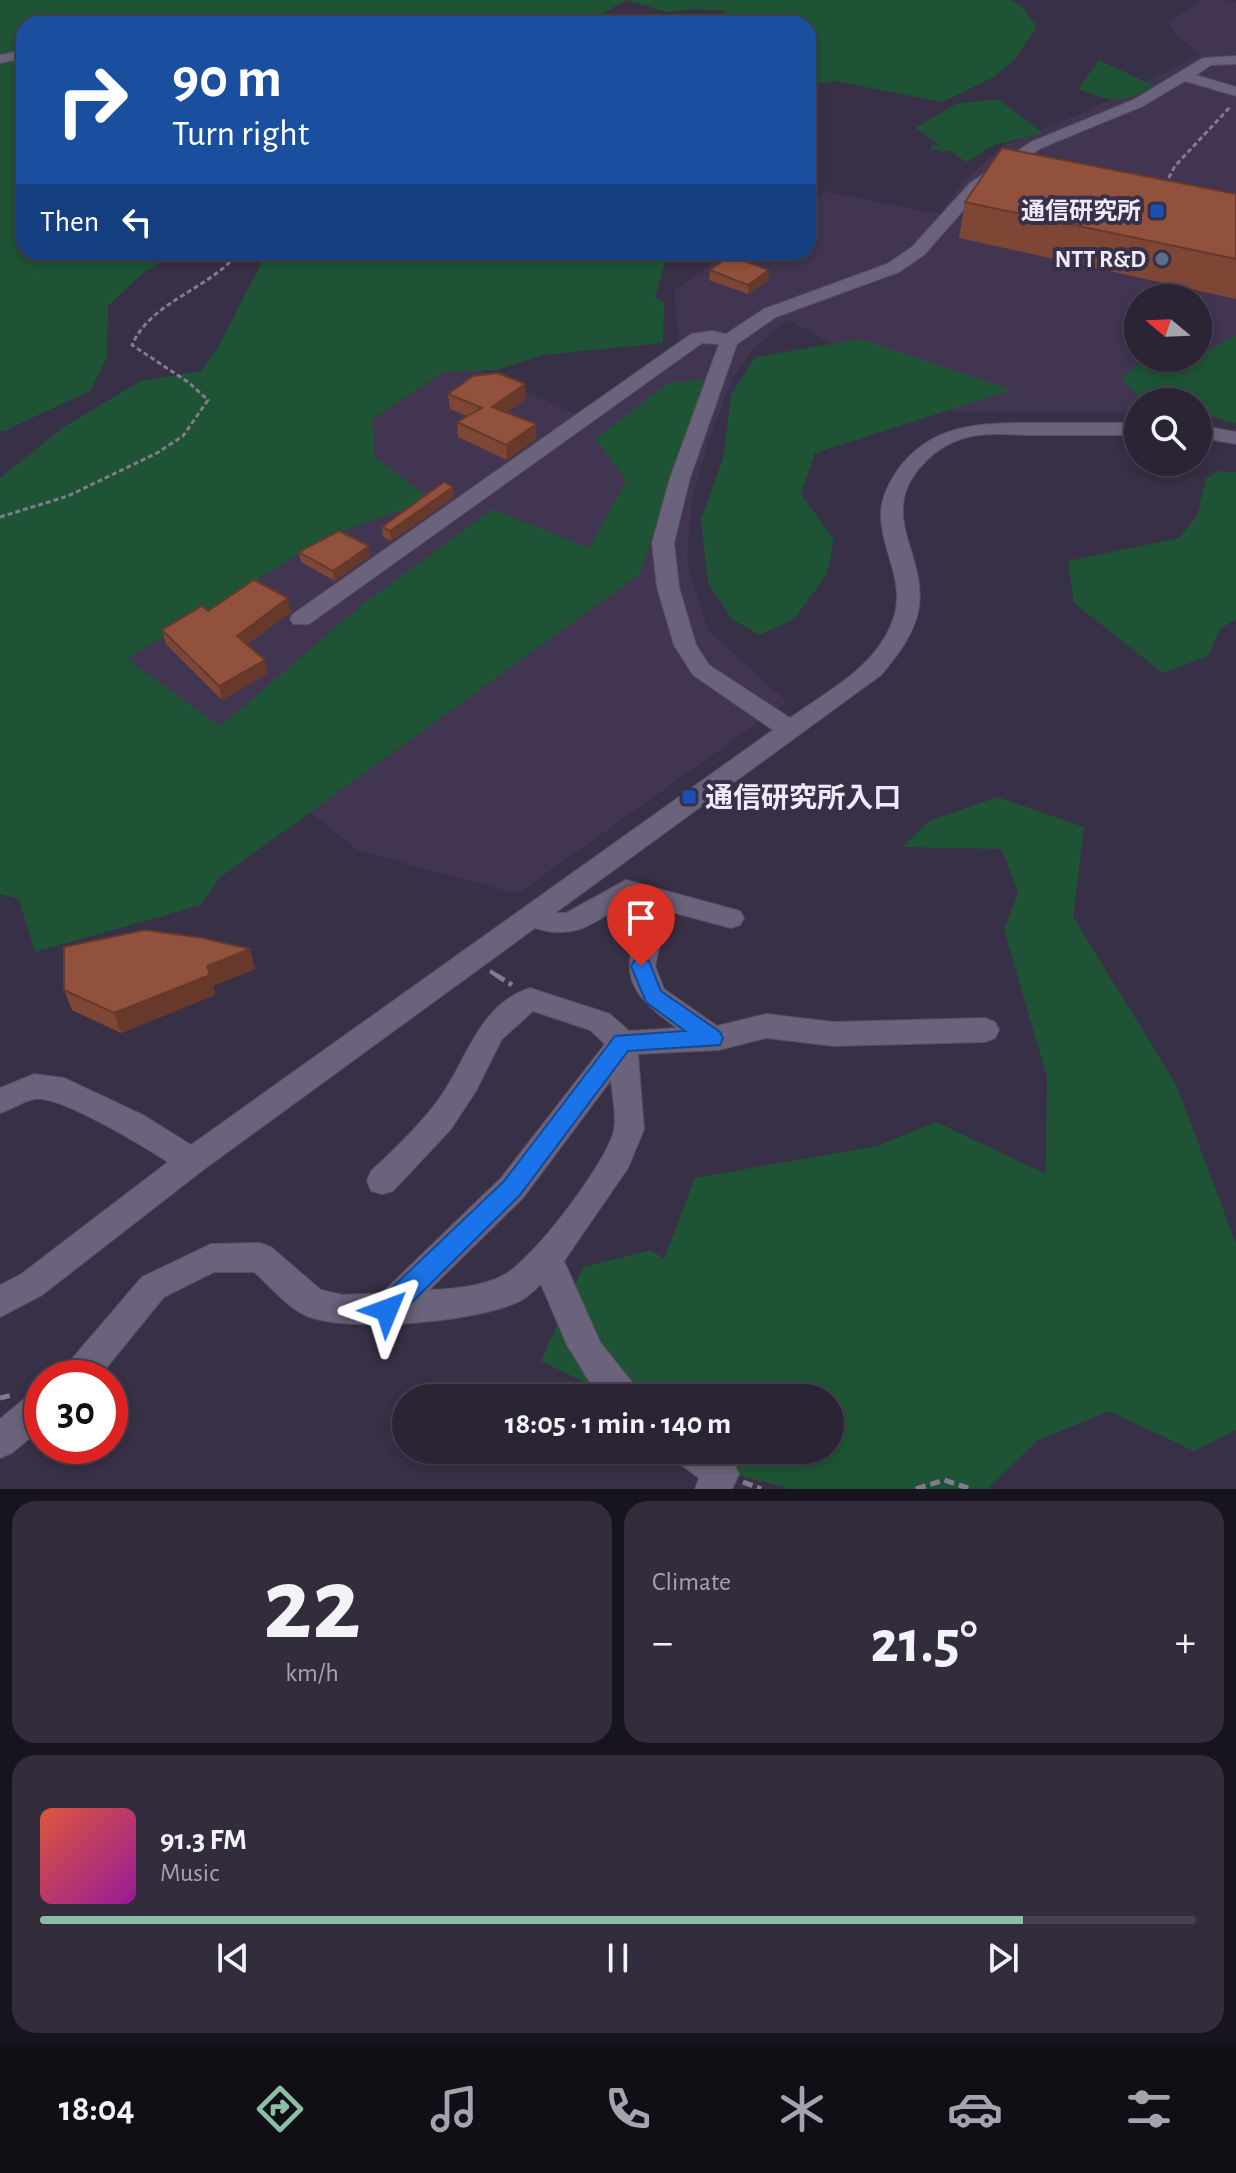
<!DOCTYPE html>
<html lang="en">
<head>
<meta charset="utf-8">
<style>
	:root { --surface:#2a2434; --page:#322c3c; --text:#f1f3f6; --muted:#a5a4ac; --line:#46414f; --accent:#8abfa5 }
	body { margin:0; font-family:"Alegreya Sans","Noto Sans JP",sans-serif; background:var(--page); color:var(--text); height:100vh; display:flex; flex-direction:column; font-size:30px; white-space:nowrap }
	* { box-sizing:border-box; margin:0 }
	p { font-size:26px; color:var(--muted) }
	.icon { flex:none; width:44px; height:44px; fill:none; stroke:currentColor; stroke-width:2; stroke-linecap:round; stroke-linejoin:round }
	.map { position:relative; height:1489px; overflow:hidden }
	.drawer { display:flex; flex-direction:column; gap:12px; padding:12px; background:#17141d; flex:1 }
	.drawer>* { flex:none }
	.hud { position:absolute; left:16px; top:16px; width:800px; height:244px; border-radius:24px; box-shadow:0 4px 12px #0003,0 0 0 2px var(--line); background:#1a4fa0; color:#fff; overflow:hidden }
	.needle { width:52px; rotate:289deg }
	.tools { position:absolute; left:1124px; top:284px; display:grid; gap:16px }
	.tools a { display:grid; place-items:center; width:88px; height:88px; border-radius:50%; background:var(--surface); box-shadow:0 4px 12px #0003,0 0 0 2px var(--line); font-size:40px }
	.speed { position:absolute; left:24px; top:1360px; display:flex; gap:16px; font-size:40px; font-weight:700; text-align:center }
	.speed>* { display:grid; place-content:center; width:104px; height:104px; border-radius:50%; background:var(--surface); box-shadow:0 4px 12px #0003,0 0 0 2px var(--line); line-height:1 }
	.speed .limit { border:12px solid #d22; background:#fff; color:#111 }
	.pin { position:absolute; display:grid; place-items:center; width:68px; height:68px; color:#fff; margin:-82px -34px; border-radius:50% 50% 50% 0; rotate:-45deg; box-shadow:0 0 8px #0007 }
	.pin .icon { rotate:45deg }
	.me { position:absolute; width:88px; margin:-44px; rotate:46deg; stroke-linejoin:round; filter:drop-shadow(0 0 6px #0008) }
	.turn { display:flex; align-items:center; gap:28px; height:168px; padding:0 24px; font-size:36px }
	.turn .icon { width:104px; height:104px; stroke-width:2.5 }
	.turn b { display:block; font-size:56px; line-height:68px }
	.then { display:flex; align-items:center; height:76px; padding:0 24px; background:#0003; gap:16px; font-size:30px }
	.big { font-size:60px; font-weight:700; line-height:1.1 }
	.drawer .widget { flex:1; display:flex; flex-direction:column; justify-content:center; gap:12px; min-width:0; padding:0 28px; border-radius:24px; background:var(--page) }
	.drawer .dial { align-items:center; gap:0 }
	.dial b { font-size:104px; line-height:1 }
	.song { display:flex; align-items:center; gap:24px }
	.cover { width:96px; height:96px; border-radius:12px; background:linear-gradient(135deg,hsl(10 70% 55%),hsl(300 70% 35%)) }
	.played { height:8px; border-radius:4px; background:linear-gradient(90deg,var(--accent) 85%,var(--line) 85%) }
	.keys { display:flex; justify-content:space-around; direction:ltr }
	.heat { display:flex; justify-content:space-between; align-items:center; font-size:44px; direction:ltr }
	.drawer .tiles { flex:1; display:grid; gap:12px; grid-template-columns:1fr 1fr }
	.widget:last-child { grid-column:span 2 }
	.trip { position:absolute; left:392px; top:1384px; width:452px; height:80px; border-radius:40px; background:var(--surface); box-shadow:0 4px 12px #0003,0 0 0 2px var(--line); font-weight:700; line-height:80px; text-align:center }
	.dock { display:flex; height:128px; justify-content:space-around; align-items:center; background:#110e15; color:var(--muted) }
	.dock .icon { width:56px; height:56px }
	.dock .on { color:var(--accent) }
	.dock b { font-size:36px; color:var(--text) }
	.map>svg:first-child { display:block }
	.built { fill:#413552; fill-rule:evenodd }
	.green { fill:#1e5435 }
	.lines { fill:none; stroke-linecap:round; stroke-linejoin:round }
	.minor-casing { stroke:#564e61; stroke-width:2 }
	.path-far2 { stroke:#827b8e; stroke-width:3; stroke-dasharray:5 3; stroke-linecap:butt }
	.path-far1 { stroke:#827b8e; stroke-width:4; stroke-dasharray:8 4; stroke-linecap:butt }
	.path { stroke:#827b8e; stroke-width:5; stroke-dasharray:10 5; stroke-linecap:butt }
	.minor { fill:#6b627b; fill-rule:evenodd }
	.wall { fill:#7e4634 }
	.shaded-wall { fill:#66392b }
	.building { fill:#92513d; stroke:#66392b; stroke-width:2 }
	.route { fill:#1a73e8; stroke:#114b97; stroke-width:2 }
	.transit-dot { fill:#1a4fb4; stroke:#383046; stroke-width:3 }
	.service-dot { fill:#5c6f8a; stroke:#383046; stroke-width:3 }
	.labels { text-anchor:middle; stroke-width:8; stroke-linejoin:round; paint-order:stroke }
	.far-poi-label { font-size:24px; font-weight:bold; fill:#efeaf9; stroke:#383046; text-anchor:end }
	.poi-label { font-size:28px; font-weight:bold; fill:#efeaf9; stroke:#383046; text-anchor:start }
</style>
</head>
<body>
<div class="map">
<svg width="1236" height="1489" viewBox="0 0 1236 1489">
	<rect width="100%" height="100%" fill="#383046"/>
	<!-- built -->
	<path class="built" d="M1204,0l32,1v418l-38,-17h-60v10h-181l-169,-92 -34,28 -21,30 -25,64 -16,57 -5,63 21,68 79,72 -270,192 -158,-43 -257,-204 248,-188 11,-61 86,-42 131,59 101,-74 -5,-50 53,-39h81v-50l16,-11 116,23 24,-34 41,-35 86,-36 109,-54 -23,-20 -9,-13zM1138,298h60v60h-60z"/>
	<!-- green -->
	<path class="green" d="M0,0h1010l11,6 16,21 -23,33 -20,17 -52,25 -107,-21 -27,4v-61h-92l9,-13 -30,-2 -28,3 -41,-12 -41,24h-561v228h155l-35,20 -36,34 -1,51 -17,34 -86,40h-4z
		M1099,60l55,26c-33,19 -41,16 -76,3z
		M998,99l45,34 -49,12 -28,17 -17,-12 -7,2 1,-3 -14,2 4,-6h7l-25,-17 41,-24z
		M267,252h401l-13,46 9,3 -1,42 -120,12 -47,15 -53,2 -71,48 3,37 56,42 -106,39 -198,121 93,67 144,-123 129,-94 96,39 38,-68 -32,-41 73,-56 37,-4 -65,195 -421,304 -18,27 -166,47 -16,-53 -19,-5v-416l64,-51 76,-46 61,-10 18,-25z
		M1236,335v89l-38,-11v-11h-54l-23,-24 25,-20h52v-7l13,-2z
		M861,339l151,51 -197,63 -14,41 33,46 -7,34 -33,45 -35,16 -28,-17 -23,-35 -7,-63 23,-65 7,-60 24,-38z
		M1218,471l18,1v147l-16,10 -12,27 -45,17 -89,-70 -6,-42 111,-23 18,-22 9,-37z
		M997,797l87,30 -11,90 103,167 60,160v186l-42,21 -85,-40 -72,30 -50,48h-195l-59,-15 -33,-24h130v-52h-213l-76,-37 42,-94 68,-17 13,9 31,-81 182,-32 59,-24 110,52 1,-97 -43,-147 14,-37 -16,-44 -99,-2 26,-26z"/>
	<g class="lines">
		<!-- minor casing -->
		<g class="minor-casing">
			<path id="minor" d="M14,52l5,1v6l-19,4v-8z
				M1236,56v8l-25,1 -15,10 40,12v9l-51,-15 -42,25 -102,42 -59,41 -58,66 -25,17 -123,45 -39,27 -47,134 -16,65 5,44 17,58 13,20 81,53c36,-26 83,-49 101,-93 17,-39 -7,-67 -10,-106 -1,-17 5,-31 14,-45 35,-53 89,-51 146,-51 32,0 65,0 97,0v12c-35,0 -69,0 -104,0 -20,0 -41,-3 -61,1 -18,3 -36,13 -48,26 -50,51 1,89 -6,144 -3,26 -22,50 -38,69l-326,238h11l60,-33 114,31 4,7 -4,7 -9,3 -64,-17 -12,55 9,23 53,37 49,-12 68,8 151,-4 10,4 4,8 -4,8 -10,4 -151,4 -68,-8 -47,12 -81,4 6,75 -16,39 -64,93 36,81 35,44 5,12 -41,-1 -32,-52 -26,-61c-6,5 -12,12 -19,16 -40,22 -176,34 -217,15 -18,-8 -36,-30 -51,-43h-40l-50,25 -66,81h-38l5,-11 77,-90 69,-33 49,-1 11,4 50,43 22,5 39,-2 119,-115 104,-134 -15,-14 -57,-19 -31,28 -26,52 -25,38 -58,62 -11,3 -11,-3 -4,-10 4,-10c24,-22 48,-45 68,-72 29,-40 39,-94 91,-111l80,26 19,17 48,-3c-61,-44 -51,-56 -35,-124l-13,-3c-35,21 -52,40 -94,27l-332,242 -161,125 -42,22v-32l20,-10 148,-113c-23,-15 -110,-68 -133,-63 -12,2 -24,11 -35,14v-25l34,-14 30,4 81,38 46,29 582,-415 -80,-55 -19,-30 -17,-58 -5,-44 18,-65 49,-134 -17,-1 -393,281h-16l-3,-5 3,-5 398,-280 21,-3 14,3 38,-25 123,-45 25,-17 58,-64 61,-41 102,-42 70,-42zM611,1080c1,15 6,35 3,50 -6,31 -83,133 -112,146 -21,11 -50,13 -73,14l94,-92z
				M1198,425l38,7v12l-38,-7z
				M42,1390v38l-30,25 -12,5v-39l30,-25z
				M672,1450c28,0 55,-6 67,24l-7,15h-37l4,-11 -22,-16z"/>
		</g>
		<!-- path-far2 -->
		<path class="path-far2" d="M1165,185l10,-19 56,-60
			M0,517l68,-21 89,-43 26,-17 25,-36 -20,-18 -56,-37c20,-45 77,-55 107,-93"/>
		<!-- path-far1 -->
		<path class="path-far1" d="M490,971l9,6"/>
		<!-- path -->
		<path class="path" d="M496,975l16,10
			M0,1398l12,-3
			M743,1482l18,7
			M916,1489l28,-9 27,9"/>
		<!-- minor -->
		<use href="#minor" class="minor"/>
	</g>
	<!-- wall -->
	<path class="wall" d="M1236,194v105l-277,-61 6,-36z
		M710,270h59l-1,10 -20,14 -39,-14z
		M448,394l78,5 -20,13 30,12v15l-29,21 -49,-23 -1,-15 10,-6 -17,-7z
		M454,497l-63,44 -8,-4 -1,-10z
		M299,552l71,4 -35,25 -34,-19z
		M208,611l83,1 -44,32 21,29 -46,27 -56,-56 -4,-14z
		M255,969l-42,17 2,9 -94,38 -49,-23 -8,-20z"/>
	<!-- shaded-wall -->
	<path class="shaded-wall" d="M769,270l-1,10 -20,14v-9z
		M525,384l1,15 -33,22 -1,-14z
		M536,424v15l-29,21 -1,-15z
		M453,487l1,10 -63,44 -1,-10z
		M369,546l1,10 -35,25 -2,-10z
		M288,598l3,14 -51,38 -3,-14z
		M265,660l3,13 -46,27 -3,-14z
		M250,949l5,20 -42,17 -6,-20z
		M210,975l5,20 -94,38 -7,-20z"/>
	<!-- building -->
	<path class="building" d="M1002,148l234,46v65l-271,-57z
		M730,256l39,14 -21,15 -38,-15z
		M498,373l27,11 -33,23 44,17 -30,21 -49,-23 25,-14 -34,-14 25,-18z
		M444,482l9,5 -63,44 -8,-4z
		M339,531l30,15 -36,25 -34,-19z
		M254,580l34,18 -51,38 28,24 -46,26 -57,-56 40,-24 6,5z
		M145,930l57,8 48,11 -43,17 3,9 -96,38 -50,-23v-43z"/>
	<!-- route -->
	<path class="route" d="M641,958l8,3 12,30 59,41 3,6 -3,7 -92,6 -108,144 -124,123 -9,3 -9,-3 -3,-8 3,-9 126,-120 111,-145 70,-5 -39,-29 -15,-36 3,-5z"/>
	<!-- markers -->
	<g class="transit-dot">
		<rect x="1149" y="203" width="16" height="16" rx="4"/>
		<rect x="681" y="789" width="16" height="16" rx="4"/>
	</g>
	<circle class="service-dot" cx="1162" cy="259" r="8"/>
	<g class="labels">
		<!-- far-poi labels -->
		<g class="far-poi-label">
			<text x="1141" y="219">通信研究所</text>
			<text x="1146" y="267">NTT R&amp;D</text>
		</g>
		<!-- poi labels -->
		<g class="poi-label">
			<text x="705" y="807">通信研究所入口</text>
		</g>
	</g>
</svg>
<div class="tools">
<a><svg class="needle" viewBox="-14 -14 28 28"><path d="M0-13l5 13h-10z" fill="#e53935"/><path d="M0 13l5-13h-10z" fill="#a5a4ac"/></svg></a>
<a><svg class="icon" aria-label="search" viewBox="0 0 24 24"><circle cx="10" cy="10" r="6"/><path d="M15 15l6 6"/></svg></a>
</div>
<div class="speed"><div class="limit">30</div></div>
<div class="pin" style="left:641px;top:966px;background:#d93025"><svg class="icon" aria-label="arrive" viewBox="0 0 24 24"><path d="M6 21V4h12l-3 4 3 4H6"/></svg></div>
<svg class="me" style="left:387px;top:1310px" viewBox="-20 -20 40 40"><path d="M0-17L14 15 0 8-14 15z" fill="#1a73e8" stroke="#fff" stroke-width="4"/></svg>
<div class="trip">18:05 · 1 min · 140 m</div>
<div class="hud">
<div class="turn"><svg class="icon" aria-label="right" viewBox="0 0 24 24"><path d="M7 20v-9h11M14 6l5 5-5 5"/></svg><div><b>90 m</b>Turn right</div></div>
<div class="then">Then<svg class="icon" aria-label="left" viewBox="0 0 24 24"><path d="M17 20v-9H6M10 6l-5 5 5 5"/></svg></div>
</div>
</div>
<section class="drawer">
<div class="tiles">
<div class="widget dial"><b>22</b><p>km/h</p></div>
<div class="widget"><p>Climate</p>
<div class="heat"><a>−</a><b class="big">21.5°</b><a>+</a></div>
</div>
<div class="widget">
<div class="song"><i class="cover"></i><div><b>91.3 FM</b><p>Music</p></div></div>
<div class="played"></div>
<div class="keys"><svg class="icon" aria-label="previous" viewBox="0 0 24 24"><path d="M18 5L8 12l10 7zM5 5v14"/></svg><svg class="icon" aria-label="pause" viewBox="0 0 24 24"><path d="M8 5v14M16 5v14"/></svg><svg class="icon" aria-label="next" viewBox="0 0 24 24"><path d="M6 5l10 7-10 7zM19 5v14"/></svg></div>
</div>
</div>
</section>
<nav class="dock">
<b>18:04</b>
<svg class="icon on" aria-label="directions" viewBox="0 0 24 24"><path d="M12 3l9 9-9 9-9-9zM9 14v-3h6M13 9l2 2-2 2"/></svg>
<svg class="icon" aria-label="music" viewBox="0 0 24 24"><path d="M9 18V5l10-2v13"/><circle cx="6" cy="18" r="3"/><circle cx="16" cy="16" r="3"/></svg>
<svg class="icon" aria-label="phone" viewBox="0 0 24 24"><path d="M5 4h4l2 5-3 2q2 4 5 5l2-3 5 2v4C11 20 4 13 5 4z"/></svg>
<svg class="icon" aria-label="climate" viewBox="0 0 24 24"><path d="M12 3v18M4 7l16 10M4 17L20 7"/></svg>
<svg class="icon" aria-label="car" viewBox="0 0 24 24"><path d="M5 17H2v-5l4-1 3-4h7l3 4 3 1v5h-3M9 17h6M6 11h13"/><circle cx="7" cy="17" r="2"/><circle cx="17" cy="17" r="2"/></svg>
<svg class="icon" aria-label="filters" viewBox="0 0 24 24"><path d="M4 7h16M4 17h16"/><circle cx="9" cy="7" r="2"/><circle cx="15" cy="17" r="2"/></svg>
</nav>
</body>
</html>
